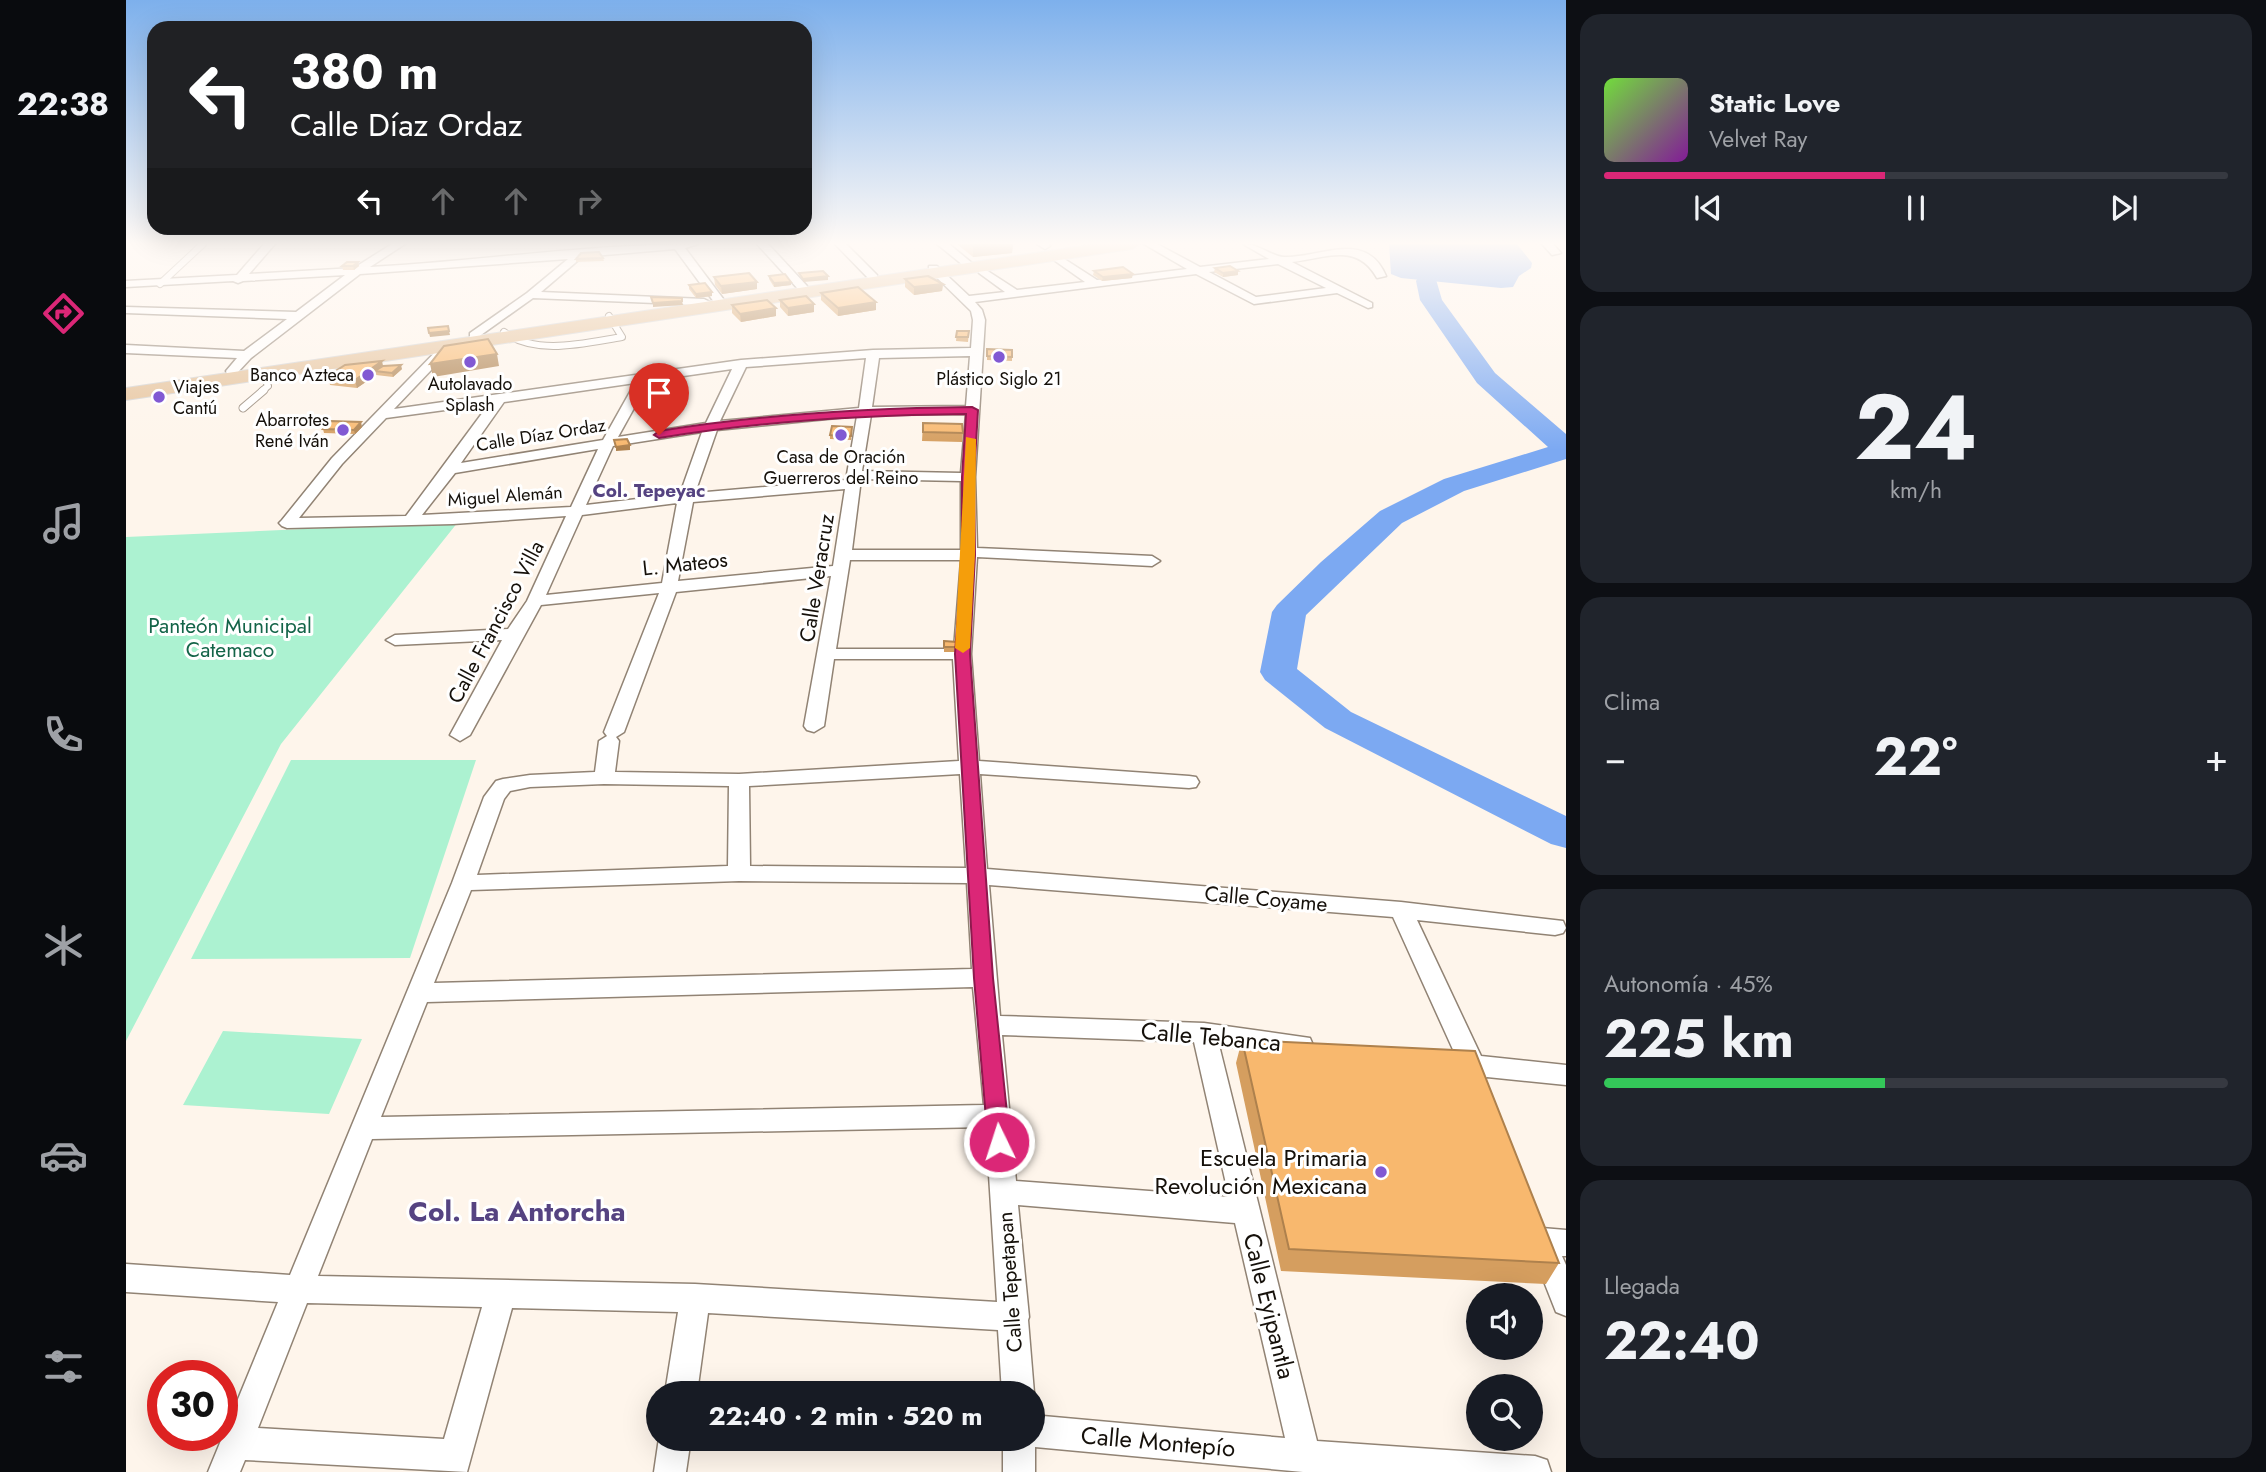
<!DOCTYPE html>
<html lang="es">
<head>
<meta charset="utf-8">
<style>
	:root { --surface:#171b24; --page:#20242c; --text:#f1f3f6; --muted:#9ea1a6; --line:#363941; --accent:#db2777 }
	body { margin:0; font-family:Jost,sans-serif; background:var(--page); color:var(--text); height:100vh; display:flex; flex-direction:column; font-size:26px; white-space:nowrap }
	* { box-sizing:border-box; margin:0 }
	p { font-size:23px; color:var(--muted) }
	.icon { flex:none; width:38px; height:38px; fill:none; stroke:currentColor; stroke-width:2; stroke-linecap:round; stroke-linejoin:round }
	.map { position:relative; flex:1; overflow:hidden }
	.details { display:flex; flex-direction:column; gap:14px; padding:14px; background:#0d0f14; width:700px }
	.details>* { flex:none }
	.hud { position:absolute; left:21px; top:21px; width:665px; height:214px; border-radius:21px; box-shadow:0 7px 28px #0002; background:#202124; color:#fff; overflow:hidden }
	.tools { position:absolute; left:1340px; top:1283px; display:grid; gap:14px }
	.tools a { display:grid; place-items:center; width:77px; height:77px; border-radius:50%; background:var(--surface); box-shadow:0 7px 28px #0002; font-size:35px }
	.speed { position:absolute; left:21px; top:1360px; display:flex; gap:14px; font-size:35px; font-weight:700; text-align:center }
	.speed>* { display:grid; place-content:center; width:91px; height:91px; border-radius:50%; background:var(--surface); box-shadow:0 7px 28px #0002; line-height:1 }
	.speed .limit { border:10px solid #d22; background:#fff; color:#111 }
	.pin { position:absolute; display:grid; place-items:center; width:60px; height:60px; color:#fff; margin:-72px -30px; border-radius:50% 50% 50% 0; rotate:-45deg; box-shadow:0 0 7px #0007 }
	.pin .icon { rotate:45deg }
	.me { position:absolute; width:77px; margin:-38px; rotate:356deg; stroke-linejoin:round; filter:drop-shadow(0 0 5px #0008) }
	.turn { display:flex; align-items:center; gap:24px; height:147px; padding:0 28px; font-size:32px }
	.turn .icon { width:91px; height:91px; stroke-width:2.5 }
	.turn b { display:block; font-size:49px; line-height:60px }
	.lanes { display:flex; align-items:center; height:66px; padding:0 28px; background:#0003; justify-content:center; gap:35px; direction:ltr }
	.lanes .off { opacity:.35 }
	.big { font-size:52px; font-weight:700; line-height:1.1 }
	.details .widget { flex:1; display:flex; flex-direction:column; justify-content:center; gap:10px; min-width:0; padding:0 24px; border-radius:21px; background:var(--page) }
	.details .dial { align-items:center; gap:0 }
	.dial b { font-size:91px; line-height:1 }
	.song { display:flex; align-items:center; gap:21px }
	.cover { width:84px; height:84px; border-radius:10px; background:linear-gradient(135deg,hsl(100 70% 55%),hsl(290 70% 35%)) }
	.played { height:7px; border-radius:4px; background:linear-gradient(90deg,var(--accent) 45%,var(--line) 45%) }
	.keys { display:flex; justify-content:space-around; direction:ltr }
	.heat { display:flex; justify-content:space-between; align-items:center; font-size:38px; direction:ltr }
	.charge { height:10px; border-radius:5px; background:linear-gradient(90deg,#34c759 45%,var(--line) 0) }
	.trip { position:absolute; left:520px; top:1381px; width:399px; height:70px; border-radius:35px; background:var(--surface); box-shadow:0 7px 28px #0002; font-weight:700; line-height:70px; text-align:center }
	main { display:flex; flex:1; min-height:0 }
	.menu { display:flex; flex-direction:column; width:126px; justify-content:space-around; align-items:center; background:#090b0e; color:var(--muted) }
	.menu .icon { width:49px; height:49px }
	.menu .selected { color:var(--accent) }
	.menu b { font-size:32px; color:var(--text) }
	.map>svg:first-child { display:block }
	.green { fill:#acf2d1 }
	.water { fill:#7ca9f2 }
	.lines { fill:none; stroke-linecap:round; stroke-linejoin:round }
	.river { fill:#7ca9f2; fill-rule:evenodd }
	.lane-far1-casing { stroke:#918374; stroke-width:8 }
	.lane-casing { stroke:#918374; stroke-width:9 }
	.street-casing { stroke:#918374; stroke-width:3 }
	.primary-casing { stroke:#d5d4d3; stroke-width:2 }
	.lane-far1 { stroke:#fff; stroke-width:6 }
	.lane { stroke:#fff; stroke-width:7 }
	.street { fill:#fff; fill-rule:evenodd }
	.primary { fill:#e5c29a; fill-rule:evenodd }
	.wall { fill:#d59e5f }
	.shaded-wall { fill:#ae814d }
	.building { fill:#f8b86e; stroke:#ae814d; stroke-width:2 }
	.route { fill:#db2777; stroke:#8e194d; stroke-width:2 }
	.slow { fill:#f59e0b }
	.poi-dot { fill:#8159d3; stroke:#fff; stroke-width:2.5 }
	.labels { text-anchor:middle; stroke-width:6; stroke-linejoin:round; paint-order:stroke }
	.far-poi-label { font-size:18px; fill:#15100a; stroke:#fff }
	.far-street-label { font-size:18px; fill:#15100a; stroke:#fff }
	.far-neighbourhood-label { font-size:19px; font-weight:bold; fill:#554381; stroke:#fff }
	.street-label { font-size:21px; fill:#15100a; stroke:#fff }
	.park-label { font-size:21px; fill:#136448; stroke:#fff }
	.near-street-label { font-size:24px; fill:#15100a; stroke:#fff }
	.near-poi-label { font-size:24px; fill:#15100a; stroke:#fff; text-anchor:end }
	.near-neighbourhood-label { font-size:28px; font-weight:bold; fill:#554381; stroke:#fff }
</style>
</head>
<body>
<main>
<nav class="menu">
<b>22:38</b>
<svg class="icon selected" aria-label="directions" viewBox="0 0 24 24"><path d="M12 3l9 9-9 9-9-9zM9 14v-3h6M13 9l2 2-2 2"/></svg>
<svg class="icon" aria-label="music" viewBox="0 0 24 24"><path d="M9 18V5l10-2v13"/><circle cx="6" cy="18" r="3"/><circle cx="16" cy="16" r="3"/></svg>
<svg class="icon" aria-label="phone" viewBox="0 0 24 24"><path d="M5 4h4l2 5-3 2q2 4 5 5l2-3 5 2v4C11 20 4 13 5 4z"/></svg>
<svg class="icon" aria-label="climate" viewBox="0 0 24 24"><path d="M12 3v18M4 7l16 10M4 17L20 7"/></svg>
<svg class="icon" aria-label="car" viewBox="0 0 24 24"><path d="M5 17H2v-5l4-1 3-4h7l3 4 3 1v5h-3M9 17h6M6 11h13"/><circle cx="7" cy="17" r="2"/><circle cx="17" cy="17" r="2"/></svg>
<svg class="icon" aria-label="filters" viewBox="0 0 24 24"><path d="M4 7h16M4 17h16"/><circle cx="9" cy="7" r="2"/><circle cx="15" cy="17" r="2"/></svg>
</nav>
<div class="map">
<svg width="1440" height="1472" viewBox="0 0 1440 1472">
	<rect width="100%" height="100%" fill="#fef5eb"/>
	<!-- green -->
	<path class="green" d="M332,522l-177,222 -155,297v-504z
		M165,760h185l-66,198 -219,1z
		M97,1031l139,8 -33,75 -146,-9z"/>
	<!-- water -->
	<path class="water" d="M1263,244h128l15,19 -1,5 -12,8 -6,11 -12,1 -100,-10 -10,-4z"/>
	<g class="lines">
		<!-- river -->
		<path class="river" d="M1301,274l8,2 7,24 53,73 71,61v25l-102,32 -62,32 -96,92 -9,54 54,43 215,104v32l-15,-4 -226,-116 -60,-48 -5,-8 12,-60 5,-7 44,-43 59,-51 64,-32 104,-32 -71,-64 -57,-83 -4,-19 3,-5z"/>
		<!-- lane-far1 casing -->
		<g class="lane-far1-casing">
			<path id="lane-far1" d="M34,284l43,-40
				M378,332c32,24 81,11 118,5l-13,-21
				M136,391l6,-5 -5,-13"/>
		</g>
		<!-- lane casing -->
		<g class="lane-casing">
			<path id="lane" d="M117,408l21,-18"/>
		</g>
		<!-- street casing -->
		<g class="street-casing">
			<path id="street" d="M138,244h11l-26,30 105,-6 38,-24h13l-35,23c110,-6 220,-23 328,-23l-13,4 39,52 -10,2 -39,-53 -93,8 -41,35 163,7 6,3 -6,3 -171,-7 -59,42 -4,-1v-6l57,-40 41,-34 -208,15 -109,84 -13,14v9h-8l-4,-10 11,-13 -111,-5v-8l118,6 43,-32 -161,-6v-6l170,5 49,-37 -102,6 -5,2 -5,-2 -107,6v-6l111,-6z
				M631,244h11l39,42v4h-8z
				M709,244h11l31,31v4h-8z
				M811,244h12l29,24 -9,2z
				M911,244h12l1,2 -5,3z
				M1018,244h13l43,23 69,-8 -26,-15c17,0 27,12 41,13 37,1 82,-28 102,19l-9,2c-20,-36 -51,-20 -85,-16l80,41v4l-4,1 -31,-15 -83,11 -58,-30 -221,28 7,8 3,10 -10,157 2,71 175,8 8,5 -8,5 -175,-9 -6,97 8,107 210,15 7,1 3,5 -3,5 -7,1 -209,-14 7,95 414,33 162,19 3,7 -3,5 -8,2 -138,-15 64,136 85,9v20l-79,-8 -11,6 -9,-3 -3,-5 -17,-4 -4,-7 4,-7 8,-3 -62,-137 -404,-32 11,131 204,7 106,15 3,7 -3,7 -9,3 -82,-10 98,396 218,15 12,4 4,12h-248l-268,-25v25h-32v-34h29v-23l253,23 -50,-215 -217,-18 11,112 -1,3 6,73 -2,3v-3h-30l-4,-63 -290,-17 -11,80h-32l13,-81 -166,-4 -45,164 -222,-12 -5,12h-32l70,-170 -152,-10v-28l164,11 162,-392 32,-86 12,-16 7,-2 27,-4 65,-3 4,-31 8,-5 -3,-4 55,-139 -118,12 -71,130 -10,6 -10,-6 52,-95 -107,5 -9,-5 9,-5 113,-6 19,-28 39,-85 -113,8 -166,4 -5,-2 -3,-3 3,-3 50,-62 112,-115 10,3 -60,63 347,-49 132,-10 98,-2 2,-28 -2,-9 -42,-41v-4h8l32,30 36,-4 -26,-19v-4l4,-1 34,22 68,-8 -34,-24v-4l4,-1 42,27 90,-11zM1152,264l48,24 -70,9 -47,-25zM844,356l-4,50 -94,1 7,-49zM740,358l-7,50 -139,13 26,-54zM606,369l-26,54 -88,14 31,-56zM509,383l-32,57 -142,23 43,-61zM363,404l-83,112 -107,2 43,-54 44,-46zM840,414l-5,59 -99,-2 9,-56zM731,416l-11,64 -151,13 22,-63zM576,432l-22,62 -94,11 27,-59zM472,449l-27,58 -149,8 33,-42zM735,479l100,2v69h-109zM719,489l-12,77 -155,15 15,-79zM551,503l-15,80 -116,12 36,-80zM724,560h111l-7,89h-118zM705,576l-27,150 3,4 7,2 10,-6 10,-67h119l6,102 -220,13 -124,-2 4,-31 -3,-4 8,-5 52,-140zM834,774l6,94 -216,-2 -1,-80zM478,784l125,2 -1,80 -251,9 27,-76 6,-8 20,-4zM613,881l228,2 5,86 -538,14 37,-93zM847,987l11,118 -603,12 46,-115zM876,1035l192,7 35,155 -213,-16zM860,1127l11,175 -302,-18 -377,-8 54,-137zM181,1303l175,4 -38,132 -186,-11z
				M1416,244h11l8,9 -9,2z
				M1416,1228l24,2v26h-4l4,9v51l-10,-4 -28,-71 4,-9z
				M533,1438h32l-5,34h-32z"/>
		</g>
		<!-- primary casing -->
		<g class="primary-casing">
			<path id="primary" d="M970,244h44l-8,5 -1006,151v-12z"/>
		</g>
		<!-- lane-far1 -->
		<use href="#lane-far1" class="lane-far1"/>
		<!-- lane -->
		<use href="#lane" class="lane"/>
		<!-- street -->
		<use href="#street" class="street"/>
		<!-- primary -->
		<use href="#primary" class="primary"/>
	</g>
	<!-- wall -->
	<path class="wall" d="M831,244h56l-1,9 -39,4z
		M477,258l1,3 -28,1v-3z
		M232,262l1,4 -5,4h-11l-1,-4z
		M1089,268l23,3v4l-15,2 -9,-5z
		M968,271l38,7 -30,3 -9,-6z
		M643,276l22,6v3l-17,2 -5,-8z
		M588,277l43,5v7l-35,5 -7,-9z
		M779,279l38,5 -1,7 -28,4 -9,-8z
		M563,285l23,7v4l-16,2 -7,-9z
		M695,293l55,17 -38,6 -17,-16z
		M654,300l34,4v8l-26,4 -8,-9z
		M606,305l44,3v8l-35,6 -9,-9z
		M831,331h12l-1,11 -12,-1z
		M861,349l25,8v4l-25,-1z
		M257,366l19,3 -9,8 -17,-2 -19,13 -27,-3 -2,-9z
		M797,423l40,10 -1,9 -40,-1z
		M236,427l-7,7 -31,-1 -1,-4z
		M726,427l-1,13 -21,-1v-4z
		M818,641l13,1v10h-13z
		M1116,1040l317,223 -13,21 -265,-13 -45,-208z"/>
	<!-- shaded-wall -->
	<path class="shaded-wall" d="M867,244h20l-1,9 -39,4v-11z
		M232,262l1,4 -5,4 -1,-4z
		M1112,271v4l-15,2v-4z
		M1007,274l-1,4 -30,3 1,-4z
		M702,276v4l-25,2v-3z
		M631,282v7l-35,5 -1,-8z
		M665,282v3l-17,2v-4z
		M817,284l-1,7 -28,4v-8z
		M586,292v4l-16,2v-4z
		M556,301l1,4 -30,2v-4z
		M750,302v8l-38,6v-8z
		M688,304v8l-26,4v-8z
		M650,308v8l-35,6 -1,-8z
		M323,331l1,4 -20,2 -1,-4z
		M371,354l2,12 -66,11 -3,-13z
		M256,361l2,9 -9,1 1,4 -19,13 -2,-8z
		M275,365l1,4 -9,8 -1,-4z
		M235,422l1,5 -7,7 -1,-4z
		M504,445v5l-14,1v-4z"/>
	<!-- building -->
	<path class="building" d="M845,244h22l-20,2z
		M473,252l4,6 -27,1 5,-6z
		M221,262h11l-5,4h-11z
		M1104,266l8,5 -15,2 -8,-5z
		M997,267l10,7 -30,3 -9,-6z
		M697,271l5,5 -25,3 -4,-6z
		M623,273l8,9 -36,4 -7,-9z
		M659,274l6,8 -17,1 -5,-7z
		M802,276l15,8 -29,3 -9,-8z
		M579,283l7,9 -16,2 -7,-9z
		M732,287l18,15 -38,6 -17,-15z
		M680,296l8,8 -26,4 -8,-8z
		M525,297l31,1v3l-29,2z
		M641,300l9,8 -36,6 -8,-9z
		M322,326l1,5 -20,2 -1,-5z
		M831,331h12l-1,6h-12z
		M362,339l9,15 -67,10 14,-18z
		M861,349l25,1v7l-25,-1z
		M256,361l-27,19 -27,-4 17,-11z
		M275,365l-9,8 -17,-2 8,-5z
		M204,421l31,1 -7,8 -31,-1z
		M797,423l39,1 1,9 -40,-1z
		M706,426l20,1 -1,9 -21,-1z
		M501,439l3,6 -14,2 -2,-7z
		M818,641l13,1v5h-13z
		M1116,1040l233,11 84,212 -270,-14z"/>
	<!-- sky -->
	<linearGradient id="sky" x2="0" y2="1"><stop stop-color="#7db0ec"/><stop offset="0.54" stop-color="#fffaf6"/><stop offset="1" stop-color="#fffaf6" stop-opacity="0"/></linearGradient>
	<rect width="1440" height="450" fill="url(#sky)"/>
	<!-- route -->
	<path class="route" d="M846,407l6,3 -4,67 1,78 -5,99 23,324 17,164 -3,6 -8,3 -7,-3 -4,-6 -14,-164 -19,-324 7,-99v-78l4,-63c-103,1 -205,7 -307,24l-5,-3 5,-4c104,-17 208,-23 313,-24z"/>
	<!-- slow -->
	<path class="slow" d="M840,437l10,2 -1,116 -5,93 -7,5 -8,-5z"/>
	<!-- markers -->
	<g class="poi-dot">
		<circle cx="873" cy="357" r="7"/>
		<circle cx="344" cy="362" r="7"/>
		<circle cx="242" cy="375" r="7"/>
		<circle cx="33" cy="397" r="7"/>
		<circle cx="217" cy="430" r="7"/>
		<circle cx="715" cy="435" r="7"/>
		<circle cx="1255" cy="1172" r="7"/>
	</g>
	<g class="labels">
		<!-- far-poi labels -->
		<g class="far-poi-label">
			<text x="228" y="381" text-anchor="end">Banco Azteca</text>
			<text x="873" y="385">Plástico Siglo 21</text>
			<text x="344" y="390">Autolavado<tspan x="344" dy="21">Splash</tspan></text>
			<text x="47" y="393" text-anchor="start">Viajes<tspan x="47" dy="21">Cantú</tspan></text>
			<text x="203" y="426" text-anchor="end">Abarrotes<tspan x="203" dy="21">René Iván</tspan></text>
			<text x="715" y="463">Casa de Oración<tspan x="715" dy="21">Guerreros del Reino</tspan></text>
		</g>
		<!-- far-street labels -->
		<g class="far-street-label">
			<text transform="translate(415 435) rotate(-9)" y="6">Calle Díaz Ordaz</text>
			<text transform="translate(379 496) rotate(-4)" y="6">Miguel Alemán</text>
		</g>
		<!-- far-neighbourhood labels -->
		<g class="far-neighbourhood-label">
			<text x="523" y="497">Col. Tepeyac</text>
		</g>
		<!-- street labels -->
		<g class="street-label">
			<text transform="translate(559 564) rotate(-6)" y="7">L. Mateos</text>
			<text transform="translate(691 578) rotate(-81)" y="7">Calle Veracruz</text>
			<text transform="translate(370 622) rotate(-62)" y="7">Calle Francisco Villa</text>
			<text transform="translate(1140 899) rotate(5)" y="7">Calle Coyame</text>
			<text transform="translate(884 1282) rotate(-94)" y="7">Calle Tepetapan</text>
		</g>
		<!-- park labels -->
		<g class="park-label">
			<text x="104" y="633">Panteón Municipal<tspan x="104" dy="24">Catemaco</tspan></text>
		</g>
		<!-- near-street labels -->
		<g class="near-street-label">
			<text transform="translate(1085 1037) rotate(5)" y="8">Calle Tebanca</text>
			<text transform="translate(1143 1306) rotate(76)" y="8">Calle Eyipantla</text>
			<text transform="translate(1032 1442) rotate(5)" y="8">Calle Montepío</text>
		</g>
		<!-- near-poi labels -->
		<g class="near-poi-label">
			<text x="1241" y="1166">Escuela Primaria<tspan x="1241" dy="28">Revolución Mexicana</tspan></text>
		</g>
		<!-- near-neighbourhood labels -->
		<g class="near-neighbourhood-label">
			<text x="391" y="1221">Col. La Antorcha</text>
		</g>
	</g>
</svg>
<div class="tools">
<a><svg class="icon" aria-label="sound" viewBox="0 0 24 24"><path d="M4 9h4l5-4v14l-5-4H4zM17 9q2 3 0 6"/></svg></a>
<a><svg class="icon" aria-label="search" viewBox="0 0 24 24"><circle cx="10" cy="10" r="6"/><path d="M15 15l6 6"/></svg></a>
</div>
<div class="speed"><div class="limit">30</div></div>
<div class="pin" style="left:533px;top:435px;background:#d93025"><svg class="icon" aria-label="arrive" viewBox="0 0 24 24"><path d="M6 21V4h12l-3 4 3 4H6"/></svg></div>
<svg class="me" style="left:873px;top:1142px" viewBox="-20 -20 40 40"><circle r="17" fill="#db2777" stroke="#fff" stroke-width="3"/><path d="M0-11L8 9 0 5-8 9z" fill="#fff"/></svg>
<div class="trip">22:40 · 2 min · 520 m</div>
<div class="hud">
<div class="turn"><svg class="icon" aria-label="left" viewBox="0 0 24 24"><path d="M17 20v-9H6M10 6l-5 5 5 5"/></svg><div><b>380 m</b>Calle Díaz Ordaz</div></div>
<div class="lanes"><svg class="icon" aria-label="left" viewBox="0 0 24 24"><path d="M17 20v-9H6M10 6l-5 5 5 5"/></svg><svg class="icon off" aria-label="ahead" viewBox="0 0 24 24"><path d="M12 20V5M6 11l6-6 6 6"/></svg><svg class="icon off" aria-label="ahead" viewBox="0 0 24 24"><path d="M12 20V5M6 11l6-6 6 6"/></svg><svg class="icon off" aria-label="right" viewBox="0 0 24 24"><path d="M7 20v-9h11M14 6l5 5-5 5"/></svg></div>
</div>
</div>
<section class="details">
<div class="widget">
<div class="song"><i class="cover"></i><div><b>Static Love</b><p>Velvet Ray</p></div></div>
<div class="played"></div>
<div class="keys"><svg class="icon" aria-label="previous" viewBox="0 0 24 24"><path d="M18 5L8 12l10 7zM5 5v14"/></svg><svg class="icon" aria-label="pause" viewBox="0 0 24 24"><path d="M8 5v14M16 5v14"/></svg><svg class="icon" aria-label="next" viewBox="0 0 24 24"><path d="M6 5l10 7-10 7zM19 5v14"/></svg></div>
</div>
<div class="widget dial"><b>24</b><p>km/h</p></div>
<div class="widget"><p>Clima</p>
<div class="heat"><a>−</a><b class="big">22°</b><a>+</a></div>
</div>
<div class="widget"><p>Autonomía · 45%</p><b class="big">225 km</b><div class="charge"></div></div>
<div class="widget"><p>Llegada</p><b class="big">22:40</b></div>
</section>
</main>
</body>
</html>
